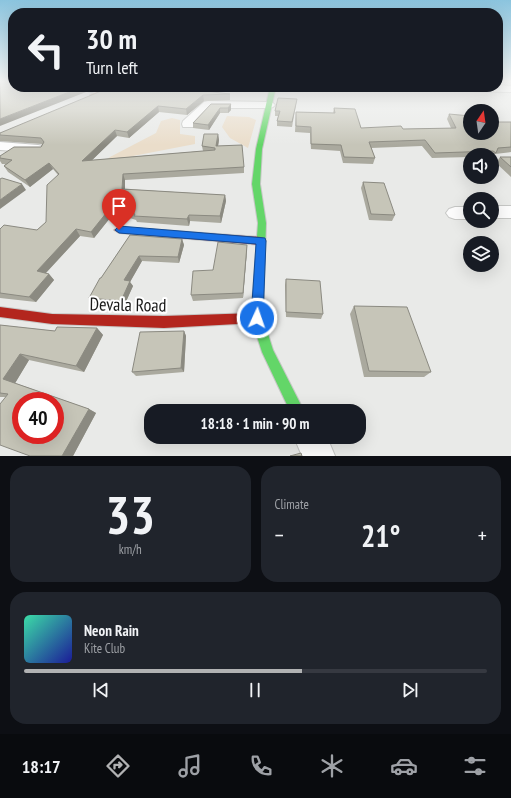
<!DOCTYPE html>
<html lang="en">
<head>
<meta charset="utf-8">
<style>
	:root { --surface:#171b24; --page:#20242c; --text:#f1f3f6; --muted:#9ea1a6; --line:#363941; --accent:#b1b2b3 }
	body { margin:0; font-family:"PT Sans Narrow",sans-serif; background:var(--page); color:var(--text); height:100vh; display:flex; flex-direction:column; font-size:15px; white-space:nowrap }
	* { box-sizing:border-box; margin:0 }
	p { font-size:13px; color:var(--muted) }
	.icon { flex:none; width:22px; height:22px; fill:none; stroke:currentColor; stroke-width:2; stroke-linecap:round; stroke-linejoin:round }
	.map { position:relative; height:456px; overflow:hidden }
	.details { display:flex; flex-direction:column; gap:10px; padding:10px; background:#0d0f14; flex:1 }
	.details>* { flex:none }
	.guide { position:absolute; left:8px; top:8px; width:495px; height:84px; border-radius:16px; box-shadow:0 4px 16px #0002; background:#171b24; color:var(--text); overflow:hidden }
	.needle { width:26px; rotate:13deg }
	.tools { position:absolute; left:463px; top:104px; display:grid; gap:8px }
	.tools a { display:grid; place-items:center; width:36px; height:36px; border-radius:50%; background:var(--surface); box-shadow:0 4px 16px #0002; font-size:20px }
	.speed { position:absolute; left:12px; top:392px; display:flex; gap:8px; font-size:20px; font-weight:700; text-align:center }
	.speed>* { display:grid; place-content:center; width:52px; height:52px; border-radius:50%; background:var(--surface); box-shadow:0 4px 16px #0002; line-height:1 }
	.speed .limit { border:6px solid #d22; background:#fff; color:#111 }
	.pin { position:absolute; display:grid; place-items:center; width:34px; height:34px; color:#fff; margin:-41px -17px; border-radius:50% 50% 50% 0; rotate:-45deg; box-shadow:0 0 4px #0007 }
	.pin .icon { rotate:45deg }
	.me { position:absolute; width:44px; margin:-22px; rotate:3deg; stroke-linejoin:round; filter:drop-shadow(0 0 3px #0008) }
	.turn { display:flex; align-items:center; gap:14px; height:84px; padding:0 12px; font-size:18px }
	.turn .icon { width:52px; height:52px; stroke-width:2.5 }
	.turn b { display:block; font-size:28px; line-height:34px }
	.big { font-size:30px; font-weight:800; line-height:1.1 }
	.details .card { flex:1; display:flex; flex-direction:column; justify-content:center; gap:6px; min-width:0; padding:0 14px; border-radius:16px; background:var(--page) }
	.details .dial { align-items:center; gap:0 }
	.dial b { font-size:52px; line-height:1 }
	.song { display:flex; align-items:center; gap:12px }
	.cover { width:48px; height:48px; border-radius:6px; background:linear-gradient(135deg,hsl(160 70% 55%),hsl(240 70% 35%)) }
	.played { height:4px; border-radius:2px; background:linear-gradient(90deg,var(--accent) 60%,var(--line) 60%) }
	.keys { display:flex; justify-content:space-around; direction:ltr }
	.heat { display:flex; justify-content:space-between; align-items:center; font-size:22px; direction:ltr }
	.details .tiles { flex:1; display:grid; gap:10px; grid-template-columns:1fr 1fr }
	.card:last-child { grid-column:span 2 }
	.trip { position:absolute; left:144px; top:404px; width:222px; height:40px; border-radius:16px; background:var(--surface); box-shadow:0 4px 16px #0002; font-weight:800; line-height:40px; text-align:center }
	.tabs { display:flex; height:64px; justify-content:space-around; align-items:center; background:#090b0e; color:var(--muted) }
	.tabs .icon { width:28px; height:28px }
	.tabs .selected { color:var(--accent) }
	.tabs b { font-size:18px; color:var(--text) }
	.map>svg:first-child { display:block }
	.green { fill:#eaddca }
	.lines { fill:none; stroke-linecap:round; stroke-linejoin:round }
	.street-casing { stroke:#c6c7c5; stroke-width:2 }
	.fast-casing { stroke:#c6c7c5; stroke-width:2 }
	.slow-casing { stroke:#c6c7c5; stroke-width:2 }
	.jam-casing { stroke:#c6c7c5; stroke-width:2 }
	.street { fill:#fcfcfc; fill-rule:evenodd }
	.fast { fill:#63d668; fill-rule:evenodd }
	.slow { fill:#ff974d; fill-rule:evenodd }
	.jam { fill:#b3261e; fill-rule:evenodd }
	.wall { fill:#aaa99e }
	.shaded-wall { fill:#8b8a81 }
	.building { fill:#c6c5b8; stroke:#8b8a81; fill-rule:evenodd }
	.route { fill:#1a73e8; stroke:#114b97 }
	.labels { text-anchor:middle; stroke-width:4; stroke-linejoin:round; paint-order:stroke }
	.near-street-label { font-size:18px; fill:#191918; stroke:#fff }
</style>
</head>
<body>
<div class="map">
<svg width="511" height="456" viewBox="0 0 511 456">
	<rect width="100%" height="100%" fill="#e9eae8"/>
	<!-- green -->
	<path class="green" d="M227,116l22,1 7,3 -8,28 -18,-10 -8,-11z
		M172,118l8,2v14l15,2v8l-62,12 -48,21 25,-20 46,-24 5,-12z"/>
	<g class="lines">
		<!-- street casing -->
		<g class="street-casing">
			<path id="street" d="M498,85l13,1v6l-85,-2 -5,-3h77z
				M80,87h27l4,3c-5,6 -26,2 -31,-3z
				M208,101l61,1 4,1 2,2 -2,2 -4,1h-58l-18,19h-10l-1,-3 1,-3 21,-19z
				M0,142l38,3 5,1 2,3 -2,3 -5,1 -38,-3z
				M492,206h19v12h-19z
				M455,207h15v12h-15l-6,-2 -3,-4 3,-4z
				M294,437h33l8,19h-33z"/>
		</g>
		<!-- fast casing -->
		<g class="fast-casing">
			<path id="fast" d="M270,87h6l-14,62 -2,35 6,39 -3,95 10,32 31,61h-14l-28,-59 -11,-34 7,-95 -6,-39 4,-35z"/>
		</g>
		<!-- slow casing -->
		<g class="slow-casing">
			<path id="slow" d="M120,87h18l-3,2 -28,2 -14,6 -3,-2 14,-6z"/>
		</g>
		<!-- jam casing -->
		<g class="jam-casing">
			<path id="jam" d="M119,227l142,10 3,1 2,3 -2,3 -3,1 -142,-12 -5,-3z
				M0,307l52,7 112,2 93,-3 4,1 2,4 -2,4 -4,1 -93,5 -112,-4 -52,-7z"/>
		</g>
		<!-- street -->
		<use href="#street" class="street"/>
		<!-- fast -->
		<use href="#fast" class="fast"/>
		<!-- slow -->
		<use href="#slow" class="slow"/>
		<!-- jam -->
		<use href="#jam" class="jam"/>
	</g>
	<!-- wall -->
	<path class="wall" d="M135,87h64v3l31,4v6l-26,1 -17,14 -28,-3 -30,26 -12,-2 -25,24 111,-9 -1,-5 16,-12 1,6 -1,6 26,21v6l-119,7v9l100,6 1,6 -5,22 -31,-2 -1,5 -52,-4 -1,-2 -22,-7 -20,25 -14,-2 -34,37 3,1 5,6 -18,22 -36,-4v-69l37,1 9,-8 12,-47 -5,-6 -23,18 -22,-15 -4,-6 1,-2h-3l-2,-3v-5l41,-9 1,-3 -42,-3v-8l128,-42z
		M297,99l-5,28 -15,-1v-5l1,-5h-3v-5z
		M211,104h20v6l-3,3h-8l-11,17 -16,-2v-5z
		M334,108l27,20 42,1 48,-1 -4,-9 2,-5 21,19 41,-11v30l-16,2 -3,4v-3h-22v2l-38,1 -10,-12 -51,2 4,10 -2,6 -30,-1 -3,-12 -29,-2 -1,-16 -15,-1 1,-20 37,1z
		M500,157h11v20l-15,-14z
		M363,182l32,33 -3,6 -23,-1 -8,-32z
		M130,235l52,4 2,6 -5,18 -37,-2 -12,21 3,4 -9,20 -30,-3 -5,-5 12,-20z
		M247,245v5l-4,48 -50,3 -2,-6 22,-25z
		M286,279l37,35 -2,5 -35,-2 -1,-32z
		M354,306l77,66 -7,5h-60l-14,-63z
		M0,325l55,6 42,-3 6,7 -19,37 -55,-12 -14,23 74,26 7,4 -23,43h-43l-25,-59h-5z
		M184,331l2,5 -2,36 -48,4 -4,-4z"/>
	<!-- shaded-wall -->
	<path class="shaded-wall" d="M82,87h2l2,5 -86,34v-7z
		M203,95l1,6 -17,14 -1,-6z
		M231,104v6l-3,3v-5z
		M158,106l1,6 -30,26 -2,-6z
		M220,108v5l-11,17 -1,-5z
		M115,130l2,6 -32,31 -3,-6z
		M218,134l1,6 -2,12 -1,-6z
		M49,163l4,6 -23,18 -5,-7z
		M123,174l2,6v15l-3,-6z
		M22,184l4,6 -26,19v-9z
		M225,195l1,6 -5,22 -1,-7z
		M111,207l3,6 -20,25 -3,-6z
		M189,215l1,6 -1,5 -2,-7z
		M76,229l4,7 -38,41 -5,-6z
		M182,239l2,6 -5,18 -1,-6z
		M247,245v5l-4,48v-5z
		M139,256l3,5 -12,21 3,4 -9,20 -3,-5 3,-21z
		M49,274l5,6 -18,22 -7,-5z
		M97,328l6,7 -19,37 -8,-6z
		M184,331l2,5 -2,36 -3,-4z
		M20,354l9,6 -15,25 -11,-6z
		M89,409l7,4 -23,43h-11z"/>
	<!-- building -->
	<path class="building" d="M0,81h13v6h69l-82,32z
		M135,87h63l-2,3 34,4 -27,1 -17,14 -28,-3 -31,26 -12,-2 -33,31 133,-11v-2l-13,-2 2,-12h14l-2,12 26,-1 2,22 -121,7 -1,15 103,6 -5,21 -31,-1 -2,4 -53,-3 1,-2 -24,-7 -20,25 -15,-3 -39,42 12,3 -20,23 -29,-4v-64l4,-4 33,5 9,-8 1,-37 12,-11 -10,-11 -24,17 -21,-14 8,-6 -12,-2v-2l14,-9h27l3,-5 -3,-4 -41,-3v-2l106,-44 14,-1 8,3z
		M278,98l19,1 -5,23 -15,-1 3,-10h-5z
		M211,104h20l-3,4h-8l-12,17 -15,-2z
		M334,108l21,1 6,19 40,-2 2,3 53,-1 -7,-14 21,2v17h22v-11h19v25l-13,1 -2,5 -3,-2 -58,2 -10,-13 -56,2 6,16 -31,-1 -3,-12 -30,-1v-17l-15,-1v-14l39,1z
		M500,157h11v10z
		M2,178l20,6 -22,16v-21z
		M363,182l21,1 11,32 -24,-1z
		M130,235l52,4 -4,18 -39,-1 -15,24 6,1 -9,20 -32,-3 11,-20h1z
		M218,242l29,3 -4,48 -52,2 2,-24 20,-1z
		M286,279l34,2 3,33 -37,-2z
		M354,306l53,1 24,65 -62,-1z
		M0,325l55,6 2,-4 40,1 -21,38 -56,-12 -17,25 86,30 -27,47h-32l-30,-11v-41l8,-10 -8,-1zM21,401h34v34h-34z
		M184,331l-3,37 -49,4 8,-40z
		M301,453l1,3h-12z"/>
	<!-- sky -->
	<linearGradient id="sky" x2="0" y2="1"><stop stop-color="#8bc4de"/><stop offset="0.56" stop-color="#f5f6f5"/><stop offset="1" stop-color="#f5f6f5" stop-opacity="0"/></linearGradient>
	<rect width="511" height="145" fill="url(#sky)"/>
	<!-- route -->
	<path class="route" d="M119,226l146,12 1,3 -3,77 -2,4 -4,2 -4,-2 -2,-4 5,-74 -137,-11 -4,-3z"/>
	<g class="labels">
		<!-- near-street labels -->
		<g class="near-street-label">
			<text transform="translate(128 305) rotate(1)" y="6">Devala Road</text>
		</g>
	</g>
</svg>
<div class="tools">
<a><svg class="needle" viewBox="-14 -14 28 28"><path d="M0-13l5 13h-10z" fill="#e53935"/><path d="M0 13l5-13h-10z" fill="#9ea1a6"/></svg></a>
<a><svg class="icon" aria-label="sound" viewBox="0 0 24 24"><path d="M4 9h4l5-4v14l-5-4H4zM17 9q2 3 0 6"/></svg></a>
<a><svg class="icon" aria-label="search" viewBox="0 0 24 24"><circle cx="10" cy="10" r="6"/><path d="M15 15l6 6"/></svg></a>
<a><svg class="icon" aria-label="layers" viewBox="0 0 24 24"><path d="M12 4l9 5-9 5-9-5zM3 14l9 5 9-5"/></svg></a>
</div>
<div class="speed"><div class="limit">40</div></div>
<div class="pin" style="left:119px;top:230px;background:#d93025"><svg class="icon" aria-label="arrive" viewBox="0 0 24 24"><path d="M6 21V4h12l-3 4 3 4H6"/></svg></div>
<svg class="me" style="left:257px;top:318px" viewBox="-20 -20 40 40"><circle r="17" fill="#1a73e8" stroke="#fff" stroke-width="3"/><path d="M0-11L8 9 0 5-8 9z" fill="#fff"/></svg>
<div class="trip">18:18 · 1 min · 90 m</div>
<div class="guide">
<div class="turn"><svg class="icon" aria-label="left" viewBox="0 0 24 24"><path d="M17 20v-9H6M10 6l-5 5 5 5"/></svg><div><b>30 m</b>Turn left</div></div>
</div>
</div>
<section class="details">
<div class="tiles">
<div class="card dial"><b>33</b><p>km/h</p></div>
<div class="card"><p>Climate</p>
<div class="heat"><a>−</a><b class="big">21°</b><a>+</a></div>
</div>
<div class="card">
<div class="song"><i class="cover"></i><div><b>Neon Rain</b><p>Kite Club</p></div></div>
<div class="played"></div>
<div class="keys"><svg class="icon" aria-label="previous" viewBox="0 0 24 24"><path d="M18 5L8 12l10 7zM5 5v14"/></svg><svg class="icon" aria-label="pause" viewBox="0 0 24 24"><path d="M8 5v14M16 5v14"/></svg><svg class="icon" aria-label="next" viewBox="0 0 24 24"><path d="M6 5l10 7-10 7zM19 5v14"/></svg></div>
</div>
</div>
</section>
<nav class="tabs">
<b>18:17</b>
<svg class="icon selected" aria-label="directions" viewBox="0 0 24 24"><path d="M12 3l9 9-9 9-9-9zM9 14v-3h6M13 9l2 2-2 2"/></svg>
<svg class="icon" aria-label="music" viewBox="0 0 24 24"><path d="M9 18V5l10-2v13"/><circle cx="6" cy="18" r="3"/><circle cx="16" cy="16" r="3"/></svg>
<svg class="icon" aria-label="phone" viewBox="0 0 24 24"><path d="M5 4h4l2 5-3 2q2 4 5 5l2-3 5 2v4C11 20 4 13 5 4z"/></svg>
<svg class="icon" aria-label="climate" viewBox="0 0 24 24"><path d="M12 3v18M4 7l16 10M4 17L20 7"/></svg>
<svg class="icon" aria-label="car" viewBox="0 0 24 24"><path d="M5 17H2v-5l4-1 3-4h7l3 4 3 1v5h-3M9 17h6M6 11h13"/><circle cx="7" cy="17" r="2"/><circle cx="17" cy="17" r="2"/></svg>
<svg class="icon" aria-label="filters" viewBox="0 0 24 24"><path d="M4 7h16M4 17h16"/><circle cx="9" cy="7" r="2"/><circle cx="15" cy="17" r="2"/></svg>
</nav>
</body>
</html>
